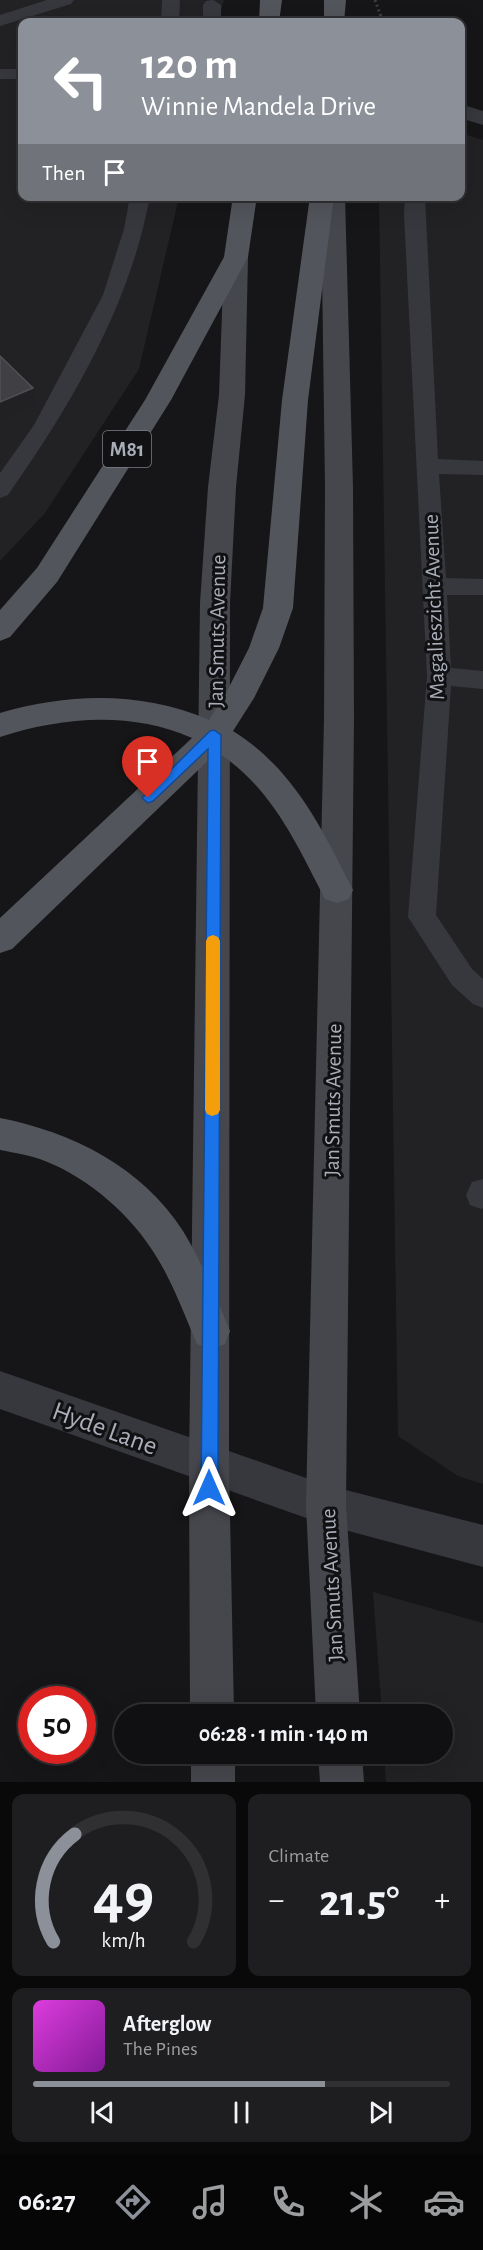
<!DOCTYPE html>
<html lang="en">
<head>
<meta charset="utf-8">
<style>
	:root { --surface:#101012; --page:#1e1e20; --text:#f1f3f6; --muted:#9c9d9f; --line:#303032; --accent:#8c9099 }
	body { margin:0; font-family:"Alegreya Sans",sans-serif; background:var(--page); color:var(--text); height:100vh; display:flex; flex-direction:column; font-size:22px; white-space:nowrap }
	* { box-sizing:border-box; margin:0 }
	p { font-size:20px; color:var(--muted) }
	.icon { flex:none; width:33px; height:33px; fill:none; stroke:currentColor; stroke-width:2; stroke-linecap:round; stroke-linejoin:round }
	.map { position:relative; height:1782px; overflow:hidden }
	.drawer { display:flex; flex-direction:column; gap:12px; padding:12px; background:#09090a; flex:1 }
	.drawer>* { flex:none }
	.top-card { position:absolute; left:18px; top:18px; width:447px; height:183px; border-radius:12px; box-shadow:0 6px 24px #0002,0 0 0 2px var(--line); background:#8c9099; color:#fff; overflow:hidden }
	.speed { position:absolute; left:18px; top:1686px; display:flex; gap:12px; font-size:30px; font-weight:700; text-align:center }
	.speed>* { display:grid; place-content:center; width:78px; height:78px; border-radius:50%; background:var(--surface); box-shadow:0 6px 24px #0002,0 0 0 2px var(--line); line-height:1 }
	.speed .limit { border:9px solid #d22; background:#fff; color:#111 }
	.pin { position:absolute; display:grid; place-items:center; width:51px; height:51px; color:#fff; margin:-62px -26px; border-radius:50% 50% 50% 0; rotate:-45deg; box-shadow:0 0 6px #0007 }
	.pin .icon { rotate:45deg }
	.me { position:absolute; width:66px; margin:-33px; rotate:0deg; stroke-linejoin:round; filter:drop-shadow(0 0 4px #0008) }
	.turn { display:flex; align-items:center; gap:21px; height:126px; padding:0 24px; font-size:27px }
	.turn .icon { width:78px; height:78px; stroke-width:2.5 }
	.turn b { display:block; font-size:42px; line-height:51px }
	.then { display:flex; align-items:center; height:57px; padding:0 24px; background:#0003; gap:12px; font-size:22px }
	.big { font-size:45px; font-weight:600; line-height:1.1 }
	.drawer .tile { flex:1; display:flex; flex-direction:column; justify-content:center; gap:9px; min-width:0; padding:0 21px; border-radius:12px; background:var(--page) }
	.drawer .dial { align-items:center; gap:0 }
	.dial svg { height:156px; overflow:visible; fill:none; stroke:var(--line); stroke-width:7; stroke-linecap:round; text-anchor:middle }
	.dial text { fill:var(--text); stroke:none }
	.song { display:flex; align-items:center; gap:18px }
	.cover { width:72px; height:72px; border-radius:9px; background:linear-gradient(135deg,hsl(300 70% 55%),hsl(290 70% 35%)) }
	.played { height:6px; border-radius:3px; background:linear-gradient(90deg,var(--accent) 70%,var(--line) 70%) }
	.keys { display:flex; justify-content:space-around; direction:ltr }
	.heat { display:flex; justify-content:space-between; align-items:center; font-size:33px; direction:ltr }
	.drawer .tiles { flex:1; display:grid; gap:12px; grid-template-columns:1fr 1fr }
	.tile:last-child { grid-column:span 2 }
	.trip { position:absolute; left:114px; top:1704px; width:339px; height:60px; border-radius:30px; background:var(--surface); box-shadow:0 6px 24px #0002,0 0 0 2px var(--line); font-weight:600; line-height:60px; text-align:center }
	.dock { display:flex; height:96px; justify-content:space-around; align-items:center; background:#060607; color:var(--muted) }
	.dock .icon { width:42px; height:42px }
	.dock .selected { color:var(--accent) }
	.dock b { font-size:27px; color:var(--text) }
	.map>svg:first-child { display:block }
	.built { fill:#222225 }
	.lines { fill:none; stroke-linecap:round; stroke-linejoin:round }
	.path { stroke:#3d3f44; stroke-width:3; stroke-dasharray:2 3; stroke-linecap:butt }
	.service { fill:#37383d; fill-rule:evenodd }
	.minor { fill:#37383d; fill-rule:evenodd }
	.secondary { fill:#45474d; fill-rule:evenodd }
	.primary { fill:#53555c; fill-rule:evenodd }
	.shaded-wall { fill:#212124 }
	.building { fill:#3f3f44; stroke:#4f5156; stroke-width:1.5 }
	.route { fill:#1a73e8; stroke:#114b97; stroke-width:1.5 }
	.slow { fill:#f59e0b }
	.labels { text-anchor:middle; stroke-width:6; stroke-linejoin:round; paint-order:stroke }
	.shield { fill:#111113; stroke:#7b7e86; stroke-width:1.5 }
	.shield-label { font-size:21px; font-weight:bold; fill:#a8adb8 }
	.street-label { font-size:22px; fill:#a8adb8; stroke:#111113 }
	.near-street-label { font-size:27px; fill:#a8adb8; stroke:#111113 }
</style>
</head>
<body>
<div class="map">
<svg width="483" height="1782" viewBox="0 0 483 1782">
	<rect width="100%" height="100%" fill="#161618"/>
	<!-- built -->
	<path class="built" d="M0,0h224l-6,22h-196v174l157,1 -40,172 -94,144 -45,48z
		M461,133l22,7v1344l-25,-8 -60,-40 -19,-1239 81,-1z
		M373,1592l110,31v159h-97l-2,-28h58v-40h-60z"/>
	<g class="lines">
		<!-- path -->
		<path class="path" d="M375,0l8,22"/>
		<!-- service -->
		<path class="service" d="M47,0h27l-3,4 -71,22v-11z
			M162,0h18l-1,22h-18z
			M213,0l8,5v17h-18v-17l3,-4z
			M0,69h22v10h-22z
			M130,196h20c-20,110 -79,209 -142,299l-8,3v-25l34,-48 69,-130 21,-66z
			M405,196h20l13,263 45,2v14l-44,-1 7,104 37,1v16h-36l4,73 32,3v18l-32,-3 -15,229 36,54 11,10v29l-10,-4 -21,-19 -44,-68 19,-241 -23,-462z
			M483,1179v29l-2,1 -11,-4 -4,-10 6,-13z"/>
		<!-- minor -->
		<path class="minor" d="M460,104l23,7v14l-23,-7z
			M0,1371l326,114 157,40v42l-157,-42 -326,-116z"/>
		<!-- secondary -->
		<path class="secondary" d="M321,196h24l8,291 1,232 -8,786 14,209h-44l-10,-209 18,-786 1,-232z
			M236,250l9,2 3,5 -3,138 -9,92 -6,116 -1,862 5,249h-44l-1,-249 11,-862 8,-116 11,-92 5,-138 3,-5z
			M191,1754h44v28h-44z
			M318,1754h44l2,28h-44z"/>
		<!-- primary -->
		<path class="primary" d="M260,0h22l-3,22h-20z
			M324,0h22l-2,22h-20z
			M233,196h24l-9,61 -77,143 -114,182 -47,55 -10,4v-31l37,-42 108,-168 79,-143z
			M310,196h24l-26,204 -15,208 -14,40 -25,50 -21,33c61,38 89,98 120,159l-4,9 -12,4 -12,-4c-29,-56 -53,-111 -108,-147l-205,197 -12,4v-35l192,-180c-61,-27 -130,-21 -192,-1v-24c69,-20 142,-22 209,7l17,-27 23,-45 14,-40 19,-208z
			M0,1118c72,14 142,49 183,113 19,31 33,66 47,100l-5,13 -14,5 -14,-5c-13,-30 -24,-61 -41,-88 -24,-40 -67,-78 -111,-95 -14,-6 -30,-8 -45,-11z"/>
	</g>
	<!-- shaded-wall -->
	<path class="shaded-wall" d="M33,388l1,17 -34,15v-18z"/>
	<!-- building -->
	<path class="building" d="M0,356l33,32 -33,14z"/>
	<!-- route -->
	<path class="route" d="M214,730l7,5 -3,753 -3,6 -6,3 -6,-3 -2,-6 7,-739 -55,52 -5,2 -6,-5 68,-67z"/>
	<!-- slow -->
	<path class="slow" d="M213,935l5,2 2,4v169l-2,4 -6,2 -5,-2 -2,-4 1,-169 2,-4z"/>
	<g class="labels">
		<!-- shield labels -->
		<rect class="shield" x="103" y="431" width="48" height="36" rx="4.5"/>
		<g class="shield-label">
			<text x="127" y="456">M81</text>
		</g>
		<!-- street labels -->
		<g class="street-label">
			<text transform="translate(433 607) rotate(-92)" y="8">Magalieszicht Avenue</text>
			<text transform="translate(216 631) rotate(-89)" y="8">Jan Smuts Avenue</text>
			<text transform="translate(332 1100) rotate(-89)" y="8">Jan Smuts Avenue</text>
			<text transform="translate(331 1585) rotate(-93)" y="8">Jan Smuts Avenue</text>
		</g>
		<!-- near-street labels -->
		<g class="near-street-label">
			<text transform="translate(105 1428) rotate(20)" y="9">Hyde Lane</text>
		</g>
	</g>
</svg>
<div class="speed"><div class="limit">50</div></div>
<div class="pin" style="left:148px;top:798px;background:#d93025"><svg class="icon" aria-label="arrive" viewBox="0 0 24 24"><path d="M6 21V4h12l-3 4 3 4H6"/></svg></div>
<svg class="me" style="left:209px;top:1488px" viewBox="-20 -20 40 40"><path d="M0-17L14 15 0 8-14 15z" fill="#1a73e8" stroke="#fff" stroke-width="4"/></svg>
<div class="trip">06:28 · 1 min · 140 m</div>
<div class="top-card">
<div class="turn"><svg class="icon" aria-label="left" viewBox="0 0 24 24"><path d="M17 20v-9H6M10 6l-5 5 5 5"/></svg><div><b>120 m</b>Winnie Mandela Drive</div></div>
<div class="then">Then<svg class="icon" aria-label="arrive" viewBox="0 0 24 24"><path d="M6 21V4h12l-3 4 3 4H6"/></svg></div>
</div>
</div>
<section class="drawer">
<div class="tiles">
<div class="tile dial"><svg viewBox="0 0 100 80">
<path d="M14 69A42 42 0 1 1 86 69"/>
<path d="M14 69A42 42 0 0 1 25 14" stroke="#8c9099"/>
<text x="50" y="56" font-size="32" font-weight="700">49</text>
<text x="50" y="72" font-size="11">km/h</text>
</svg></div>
<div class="tile"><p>Climate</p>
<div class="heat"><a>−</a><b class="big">21.5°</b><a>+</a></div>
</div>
<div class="tile">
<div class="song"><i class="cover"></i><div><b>Afterglow</b><p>The Pines</p></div></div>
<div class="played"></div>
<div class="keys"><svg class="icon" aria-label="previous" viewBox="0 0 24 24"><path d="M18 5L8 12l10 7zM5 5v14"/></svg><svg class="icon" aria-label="pause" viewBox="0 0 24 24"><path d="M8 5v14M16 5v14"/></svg><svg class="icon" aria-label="next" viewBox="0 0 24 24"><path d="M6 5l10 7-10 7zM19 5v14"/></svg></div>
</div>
</div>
</section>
<nav class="dock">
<b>06:27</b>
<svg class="icon selected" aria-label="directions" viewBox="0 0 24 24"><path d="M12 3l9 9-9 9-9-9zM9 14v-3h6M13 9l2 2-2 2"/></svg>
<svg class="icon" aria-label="music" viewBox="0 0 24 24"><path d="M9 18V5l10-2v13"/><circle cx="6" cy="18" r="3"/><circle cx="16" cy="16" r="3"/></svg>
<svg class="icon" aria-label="phone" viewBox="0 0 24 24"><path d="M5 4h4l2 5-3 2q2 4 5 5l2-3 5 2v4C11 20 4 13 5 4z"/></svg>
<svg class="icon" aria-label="climate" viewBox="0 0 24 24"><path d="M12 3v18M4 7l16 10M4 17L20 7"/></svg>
<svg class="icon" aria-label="car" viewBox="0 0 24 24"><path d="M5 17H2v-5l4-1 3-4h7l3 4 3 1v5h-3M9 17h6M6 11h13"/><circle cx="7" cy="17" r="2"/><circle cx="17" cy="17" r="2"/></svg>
</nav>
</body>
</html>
